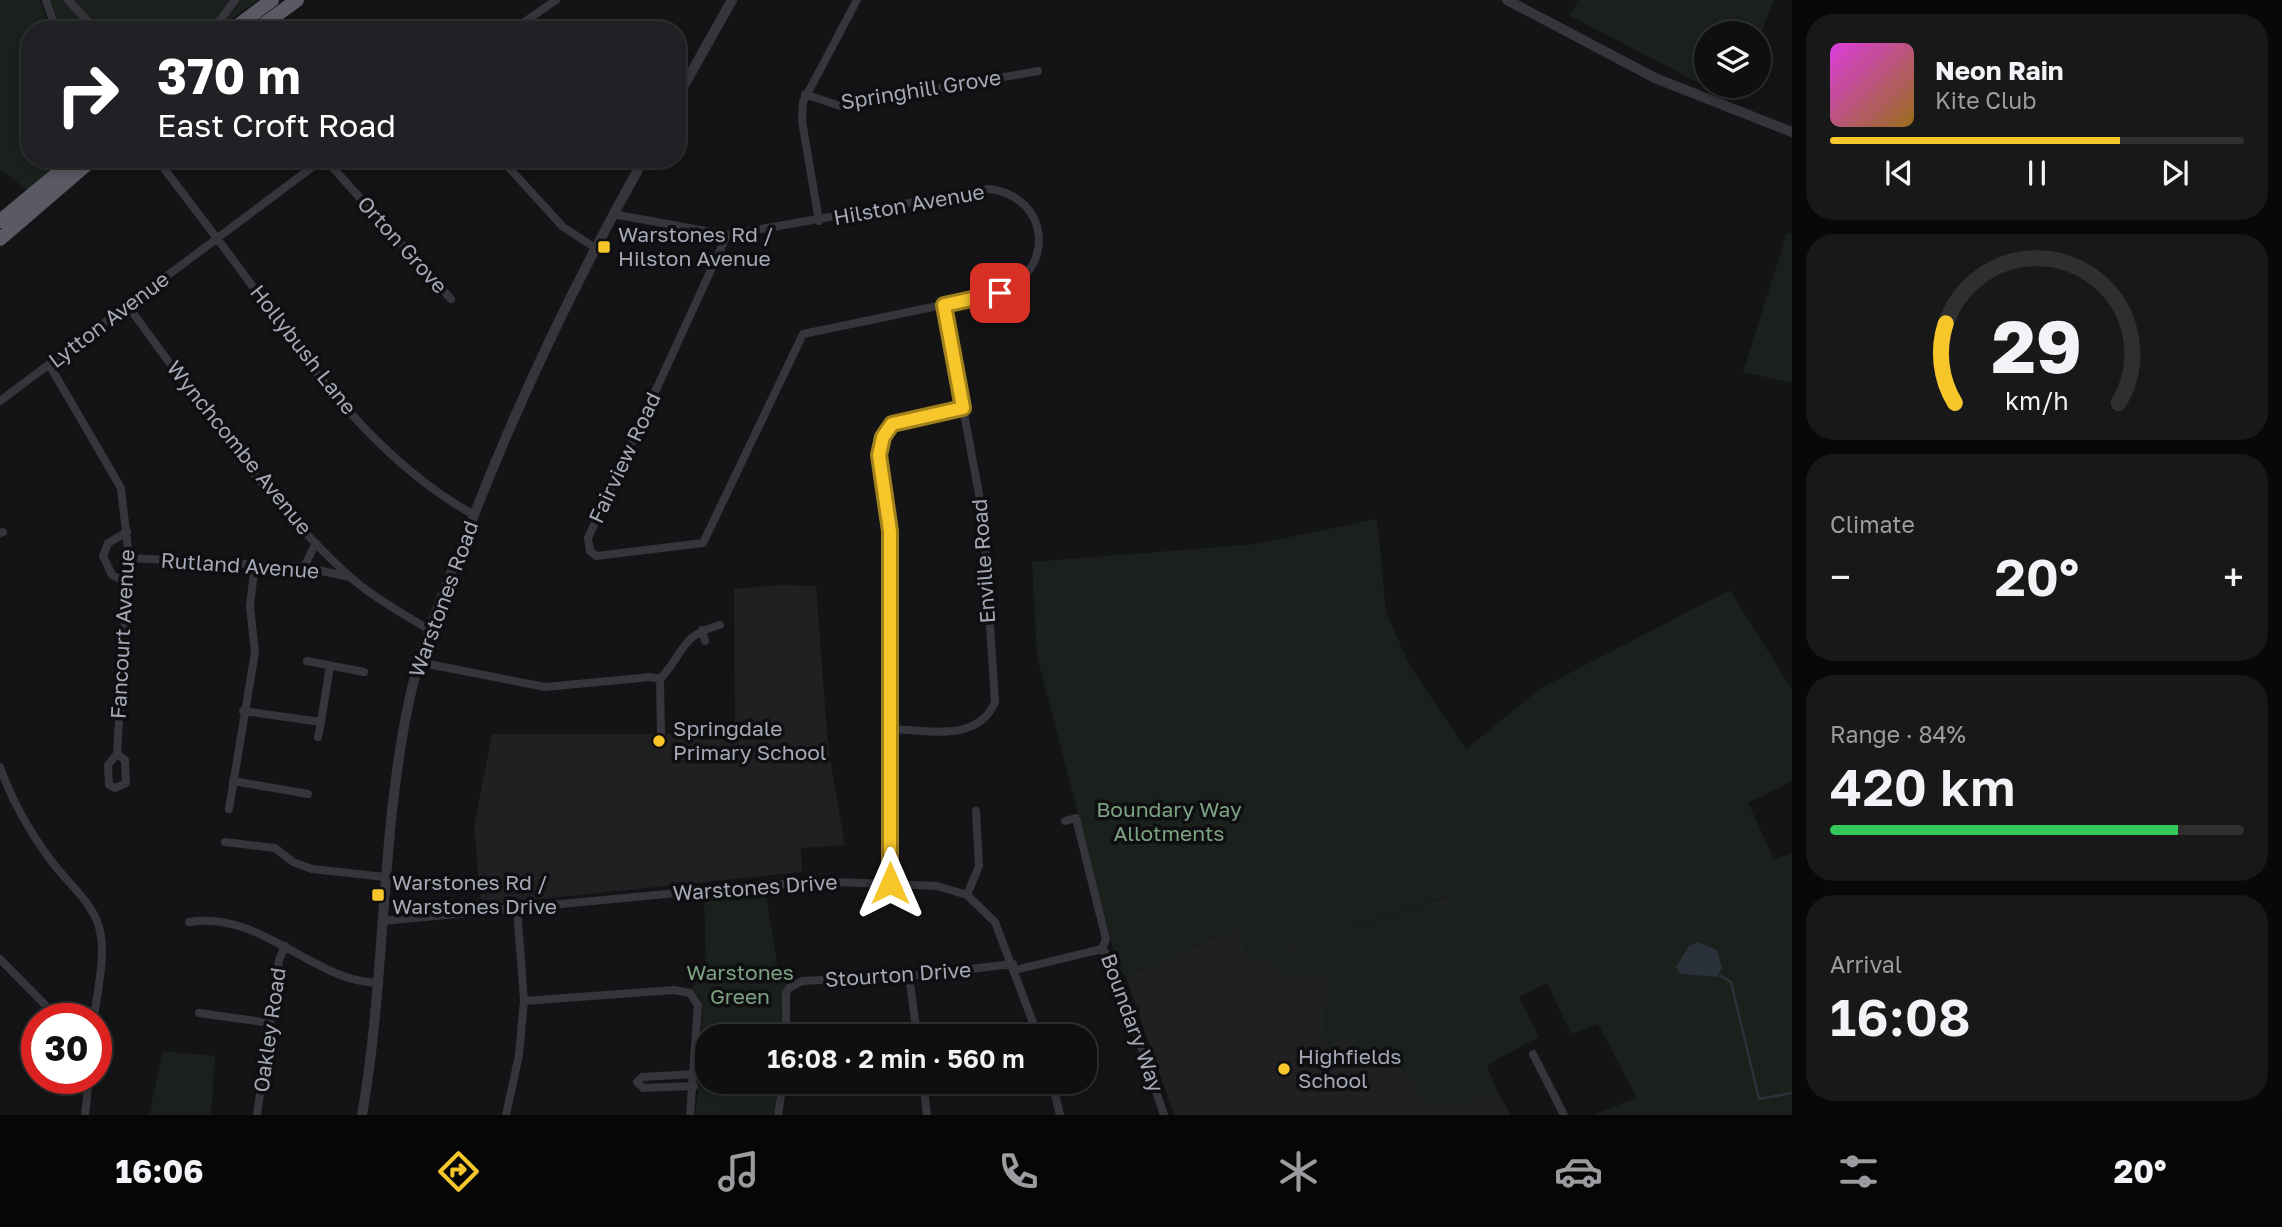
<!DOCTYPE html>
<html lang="en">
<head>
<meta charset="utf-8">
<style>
	:root { --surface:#0f0f10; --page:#181819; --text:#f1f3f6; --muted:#9b9c9f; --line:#2f2f30; --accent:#f7c62b }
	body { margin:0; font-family:"Golos Text",sans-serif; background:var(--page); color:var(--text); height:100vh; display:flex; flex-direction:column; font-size:26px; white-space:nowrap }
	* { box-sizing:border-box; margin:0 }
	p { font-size:23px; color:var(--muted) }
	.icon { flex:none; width:38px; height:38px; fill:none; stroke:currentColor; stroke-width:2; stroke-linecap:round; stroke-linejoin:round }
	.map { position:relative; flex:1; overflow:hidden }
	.drawer { display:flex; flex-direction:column; gap:14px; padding:14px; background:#080809; width:490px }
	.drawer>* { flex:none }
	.banner { position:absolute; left:21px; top:21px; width:665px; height:147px; border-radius:28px; box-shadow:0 4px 10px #0003,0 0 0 2px var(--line); background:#202124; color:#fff; overflow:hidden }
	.controls { position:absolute; left:1694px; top:21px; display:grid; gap:14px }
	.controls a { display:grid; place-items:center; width:77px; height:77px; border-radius:50%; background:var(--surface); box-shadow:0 4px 10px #0003,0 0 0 2px var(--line); font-size:35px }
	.speed { position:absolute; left:21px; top:1003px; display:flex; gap:14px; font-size:35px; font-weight:700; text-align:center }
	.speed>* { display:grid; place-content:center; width:91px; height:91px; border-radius:50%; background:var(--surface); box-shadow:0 4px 10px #0003,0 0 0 2px var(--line); line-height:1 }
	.speed .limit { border:10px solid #d22; background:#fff; color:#111 }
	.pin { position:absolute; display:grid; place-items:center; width:60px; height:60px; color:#fff; margin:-30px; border-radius:14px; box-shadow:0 4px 10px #0006 }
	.me { position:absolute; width:77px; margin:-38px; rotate:0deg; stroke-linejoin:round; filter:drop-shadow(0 0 5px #0008) }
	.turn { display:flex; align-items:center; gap:24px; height:147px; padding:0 21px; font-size:32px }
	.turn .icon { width:91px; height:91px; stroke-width:2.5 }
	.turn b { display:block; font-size:49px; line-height:60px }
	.big { font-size:52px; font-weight:600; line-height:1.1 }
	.drawer .tile { flex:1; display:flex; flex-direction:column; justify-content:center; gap:10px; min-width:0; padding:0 24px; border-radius:28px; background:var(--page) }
	.drawer .dial { align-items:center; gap:0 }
	.dial svg { height:182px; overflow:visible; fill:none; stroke:var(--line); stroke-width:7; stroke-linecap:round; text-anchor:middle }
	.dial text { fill:var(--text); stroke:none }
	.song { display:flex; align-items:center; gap:21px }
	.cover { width:84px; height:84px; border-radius:10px; background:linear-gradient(135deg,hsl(300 70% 55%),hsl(40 70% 35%)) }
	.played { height:7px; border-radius:4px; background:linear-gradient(90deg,var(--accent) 70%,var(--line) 70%) }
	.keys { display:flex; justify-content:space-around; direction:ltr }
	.heat { display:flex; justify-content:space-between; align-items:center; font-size:38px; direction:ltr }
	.charge { height:10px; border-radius:5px; background:linear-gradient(90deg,#34c759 84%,var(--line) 0) }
	.trip { position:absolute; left:695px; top:1024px; width:402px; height:70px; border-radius:28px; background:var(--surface); box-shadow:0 4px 10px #0003,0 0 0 2px var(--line); font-weight:600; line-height:70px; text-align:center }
	.tab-bar { display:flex; height:112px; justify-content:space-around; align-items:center; background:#060606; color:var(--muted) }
	.tab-bar .icon { width:49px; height:49px }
	.tab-bar .selected { color:var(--accent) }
	.tab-bar b { font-size:32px; color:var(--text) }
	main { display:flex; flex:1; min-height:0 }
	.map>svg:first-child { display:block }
	.built { fill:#202023 }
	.green { fill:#1a211c }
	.water { fill:#2a313a }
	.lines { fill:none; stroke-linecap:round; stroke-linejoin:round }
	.stream { stroke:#2a313a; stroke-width:2.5 }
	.minor { stroke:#35353b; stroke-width:8 }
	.tertiary { stroke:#35353b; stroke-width:10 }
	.trunk { stroke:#595a63; stroke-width:14 }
	.route-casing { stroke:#a1811c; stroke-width:18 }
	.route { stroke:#f7c62b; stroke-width:12 }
	.poi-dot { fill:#f7c62b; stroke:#0f0f11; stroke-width:2.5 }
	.labels { text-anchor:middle; stroke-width:7; stroke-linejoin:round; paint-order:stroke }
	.street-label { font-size:21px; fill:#a5a9b7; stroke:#0f0f11 }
	.poi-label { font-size:21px; fill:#a5a9b7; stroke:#0f0f11; text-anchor:start }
	.park-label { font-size:21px; fill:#7ca282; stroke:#0f0f11 }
</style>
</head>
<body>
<main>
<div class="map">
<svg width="1792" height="1115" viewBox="0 0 1792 1115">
	<rect width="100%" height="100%" fill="#141416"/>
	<!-- built -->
	<path class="built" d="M780,585l36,1 12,161 17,98 -44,3 1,24 -321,33 -7,-79 18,-92h243l-1,-145z
		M1464,892l66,148 -47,27 28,48h-337l-48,-138 111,-49 13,35 37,-15z"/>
	<!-- green -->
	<path class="green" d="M0,0h40l10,30h-20v129h33l-36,31 -27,-21z
		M51,0h207l-42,30h-158z
		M1578,0h196l-15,37v-4h-53v53h36l-6,16 -166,-86z
		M1787,233l5,2v148l-49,-11z
		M1377,519l9,94 24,53 56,83 75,-61 189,-98 62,100v91l-44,22 26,56 18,-6v262h-200l45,-17 -39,-74 -27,10 -24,-51 -28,14 20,40 -52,28 11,28 -64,15c-18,-9 -17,-27 -32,-38 -19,-13 -40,-5 -61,-9l9,-4v-17l-7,-2 -10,5 -1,12 -12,-19 6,-10c-8,-16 9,-27 -3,-52l-44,1 -7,-16c31,-11 152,-61 177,-54l-3,-8 -159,51 -37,16 -13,-36 -111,49 -8,-10 -81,-311 -5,-94 224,-18z
		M766,894l13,82 18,1 -15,15 -1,44h-74v46h72l-6,33h-78l5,-32 2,-82 -10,-13 14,-26 -2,-63z
		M163,1051l52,5 -4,59h-62z"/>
	<!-- water -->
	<path class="water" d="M1698,942l19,8 5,18 -4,9 -37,-3 -5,-7 13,-21z"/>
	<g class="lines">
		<!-- stream -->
		<path class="stream" d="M1721,976l10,6 28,117 33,-6"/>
		<!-- minor -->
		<path class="minor" d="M46,0l10,30
			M68,0l28,30
			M207,30l14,-11 14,-19
			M513,30l43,-30
			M805,94l35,12 198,-35
			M157,159c32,43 65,85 96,128 61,86 127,176 221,228
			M325,159l126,140
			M501,159l62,68 31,20
			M613,214l114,21 262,-46c62,8 67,81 11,104l-197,41 -100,209 -107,13 -6,-5 -2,-13 139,-303
			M819,221l-17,-100 1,-19 54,-102
			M128,306c68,93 135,191 220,269 24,22 54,38 80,54
			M50,366l71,122 8,70 -12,196 -9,11 1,20 6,3 11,-5 -1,-23 -8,-6
			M0,401l323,-242
			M0,533l3,-1
			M129,558l175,9 45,10
			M304,567l12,-24
			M127,582l-15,-7 -9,-19 5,-13 19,-11
			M702,630l3,11
			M307,661l57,11
			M418,662l127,25 106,-10 9,2 1,55
			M660,679c26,-28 19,-43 60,-54
			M243,711l78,11 9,-56
			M890,729c37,1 88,14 105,-27l-12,-186 -39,-211
			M318,737l3,-15
			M0,767c12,34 31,67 52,95 15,20 40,40 47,65 8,27 -2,64 -5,91
			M233,781l75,13
			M229,809l26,-157 -5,-46 5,-43
			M1065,821l11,-3 30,121 -4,10
			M225,842l50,6 18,14 19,7 73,8
			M890,883v-352l-11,-76 4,-18 10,-13 70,-16
			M967,895l12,-29 -3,-55
			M382,921l380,-36 74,-3 101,4 30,9 28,27 43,114
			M189,922c72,-12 124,60 190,61
			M1102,949l10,11 52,155
			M0,959l58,59
			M1015,970l87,-21
			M909,976l8,60
			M524,1001l150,-11 16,3 8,12 -8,110
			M199,1013l71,10
			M786,1036v-43l3,-5 13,-7 107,-5 104,-12
			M1533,1054l31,61
			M823,1082v5
			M923,1082l4,33
			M1052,1082l8,33
			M694,1086l-51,2 -6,-6 5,-5 53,-3
			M85,1115l4,-37
			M257,1115l22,-155 6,-14
			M506,1115l13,-60 5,-54 -7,-93
			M778,1115l5,-33"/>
		<!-- tertiary -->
		<path class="tertiary" d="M1507,0l148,78 137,54
			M677,98l55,-98
			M362,1115c24,-137 18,-277 47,-414 12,-56 34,-107 55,-160 50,-132 110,-258 180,-382"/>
		<!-- trunk -->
		<path class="trunk" d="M232,30l40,-30
			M256,30l41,-30
			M0,221l75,-62
			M0,239l93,-80"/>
	</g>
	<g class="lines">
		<!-- route casing -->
		<g class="route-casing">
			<path id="route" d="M890,883v-352l-11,-76 4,-18 9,-13 71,-16 -19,-103 56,-12"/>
		</g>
		<!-- route -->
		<use href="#route" class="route"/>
	</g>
	<!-- markers -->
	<g class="poi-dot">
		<rect x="597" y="240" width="14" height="14" rx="3.5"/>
		<circle cx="659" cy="741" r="7"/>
		<rect x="371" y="888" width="14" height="14" rx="3.5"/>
		<circle cx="1284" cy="1069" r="7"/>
	</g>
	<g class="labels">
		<!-- street labels -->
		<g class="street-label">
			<text transform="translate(921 90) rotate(-9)" y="7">Springhill Grove</text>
			<text transform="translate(909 205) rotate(-10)" y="7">Hilston Avenue</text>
			<text transform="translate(402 245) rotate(48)" y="7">Orton Grove</text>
			<text transform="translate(109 320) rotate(-37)" y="7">Lytton Avenue</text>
			<text transform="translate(303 350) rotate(52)" y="7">Hollybush Lane</text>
			<text transform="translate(239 448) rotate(51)" y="7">Wynchcombe Avenue</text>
			<text transform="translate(625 458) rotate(-65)" y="7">Fairview Road</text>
			<text transform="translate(984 561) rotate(-94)" y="7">Enville Road</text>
			<text transform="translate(240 566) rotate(4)" y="7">Rutland Avenue</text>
			<text transform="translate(444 599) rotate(-70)" y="7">Warstones Road</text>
			<text transform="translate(123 634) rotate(-87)" y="7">Fancourt Avenue</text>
			<text transform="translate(755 888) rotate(-4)" y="7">Warstones Drive</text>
			<text transform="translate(898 975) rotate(-4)" y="7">Stourton Drive</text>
			<text transform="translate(1132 1023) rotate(70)" y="7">Boundary Way</text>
			<text transform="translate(270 1030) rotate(-82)" y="7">Oakley Road</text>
		</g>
		<!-- poi labels -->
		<g class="poi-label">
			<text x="618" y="242">Warstones Rd /<tspan x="618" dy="24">Hilston Avenue</tspan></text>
			<text x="673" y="736">Springdale<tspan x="673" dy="24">Primary School</tspan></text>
			<text x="392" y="890">Warstones Rd /<tspan x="392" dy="24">Warstones Drive</tspan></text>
			<text x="1298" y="1064">Highfields<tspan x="1298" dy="24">School</tspan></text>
		</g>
		<!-- park labels -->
		<g class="park-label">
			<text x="1169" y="817">Boundary Way<tspan x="1169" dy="24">Allotments</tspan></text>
			<text x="740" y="980">Warstones<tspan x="740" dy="24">Green</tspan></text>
		</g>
	</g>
</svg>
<div class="controls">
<a><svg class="icon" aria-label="layers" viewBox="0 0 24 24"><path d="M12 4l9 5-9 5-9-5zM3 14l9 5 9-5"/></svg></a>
</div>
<div class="speed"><div class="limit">30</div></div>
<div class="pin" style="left:1000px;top:293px;background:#d93025"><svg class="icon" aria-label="arrive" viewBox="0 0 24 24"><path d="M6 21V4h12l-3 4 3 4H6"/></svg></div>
<svg class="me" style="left:890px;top:883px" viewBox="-20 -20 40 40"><path d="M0-17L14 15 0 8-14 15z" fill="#f7c62b" stroke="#fff" stroke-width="4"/></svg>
<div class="trip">16:08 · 2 min · 560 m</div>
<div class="banner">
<div class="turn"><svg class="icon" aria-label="right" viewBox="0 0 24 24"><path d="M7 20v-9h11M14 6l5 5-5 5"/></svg><div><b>370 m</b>East Croft Road</div></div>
</div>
</div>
<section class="drawer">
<div class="tile">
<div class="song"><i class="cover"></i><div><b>Neon Rain</b><p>Kite Club</p></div></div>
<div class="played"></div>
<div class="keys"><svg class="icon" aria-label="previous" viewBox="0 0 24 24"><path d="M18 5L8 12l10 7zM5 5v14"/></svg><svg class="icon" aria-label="pause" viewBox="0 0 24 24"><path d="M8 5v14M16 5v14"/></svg><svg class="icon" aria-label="next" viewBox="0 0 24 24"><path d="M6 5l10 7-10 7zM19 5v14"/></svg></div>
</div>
<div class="tile dial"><svg viewBox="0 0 100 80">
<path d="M14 69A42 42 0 1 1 86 69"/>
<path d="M14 69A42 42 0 0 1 10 34" stroke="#f7c62b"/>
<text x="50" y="56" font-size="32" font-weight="700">29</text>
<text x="50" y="72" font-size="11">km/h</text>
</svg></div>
<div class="tile"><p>Climate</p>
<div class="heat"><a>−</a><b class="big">20°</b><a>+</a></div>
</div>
<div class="tile"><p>Range · 84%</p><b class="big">420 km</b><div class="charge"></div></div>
<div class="tile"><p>Arrival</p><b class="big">16:08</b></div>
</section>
</main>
<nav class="tab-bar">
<b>16:06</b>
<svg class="icon selected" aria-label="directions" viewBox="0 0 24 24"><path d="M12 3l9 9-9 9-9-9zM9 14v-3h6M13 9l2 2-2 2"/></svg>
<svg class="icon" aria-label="music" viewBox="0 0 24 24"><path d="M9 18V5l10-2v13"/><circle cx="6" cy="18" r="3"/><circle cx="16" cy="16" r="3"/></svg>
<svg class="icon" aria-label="phone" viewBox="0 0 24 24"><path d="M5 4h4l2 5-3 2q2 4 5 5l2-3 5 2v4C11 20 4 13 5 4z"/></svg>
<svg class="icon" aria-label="climate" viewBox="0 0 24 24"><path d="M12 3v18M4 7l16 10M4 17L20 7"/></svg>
<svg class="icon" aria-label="car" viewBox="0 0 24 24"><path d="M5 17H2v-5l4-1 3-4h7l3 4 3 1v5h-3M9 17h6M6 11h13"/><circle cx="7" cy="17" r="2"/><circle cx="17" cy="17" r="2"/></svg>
<svg class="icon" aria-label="filters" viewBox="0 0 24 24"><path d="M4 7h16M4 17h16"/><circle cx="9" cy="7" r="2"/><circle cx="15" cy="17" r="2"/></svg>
<b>20°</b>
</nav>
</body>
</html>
